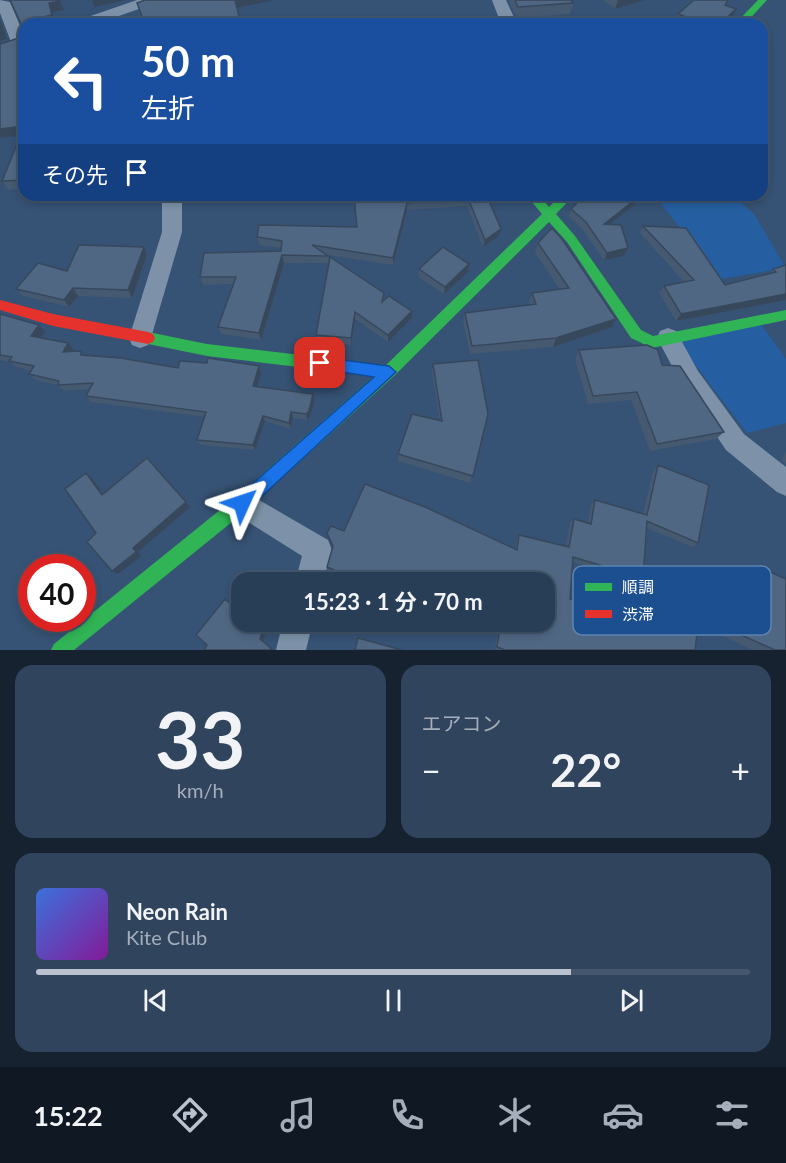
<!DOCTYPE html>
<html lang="ja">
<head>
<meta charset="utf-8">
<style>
	:root { --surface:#283e57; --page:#30455d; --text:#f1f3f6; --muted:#a5aeba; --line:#44576d; --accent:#b9c2ce }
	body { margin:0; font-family:Lato,"Noto Sans JP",sans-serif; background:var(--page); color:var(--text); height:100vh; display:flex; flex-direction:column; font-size:22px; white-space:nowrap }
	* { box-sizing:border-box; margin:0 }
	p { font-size:20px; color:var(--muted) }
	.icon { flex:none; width:33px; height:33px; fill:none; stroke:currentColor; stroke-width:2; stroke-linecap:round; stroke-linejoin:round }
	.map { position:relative; height:650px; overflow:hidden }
	.sheet { display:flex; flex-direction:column; gap:15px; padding:15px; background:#162230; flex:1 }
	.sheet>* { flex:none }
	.banner { position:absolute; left:18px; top:18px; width:750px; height:183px; border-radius:18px; box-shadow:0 3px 9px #0003,0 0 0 2px var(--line); background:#1a4fa0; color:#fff; overflow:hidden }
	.speed { position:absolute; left:18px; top:554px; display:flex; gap:12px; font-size:30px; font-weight:700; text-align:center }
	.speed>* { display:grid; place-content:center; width:78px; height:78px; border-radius:50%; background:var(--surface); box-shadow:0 3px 9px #0003,0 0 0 2px var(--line); line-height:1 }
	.speed .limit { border:9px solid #d22; background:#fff; color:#111 }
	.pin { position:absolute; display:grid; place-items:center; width:51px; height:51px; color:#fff; margin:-26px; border-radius:12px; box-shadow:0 3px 9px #0006 }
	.me { position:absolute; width:66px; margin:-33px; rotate:48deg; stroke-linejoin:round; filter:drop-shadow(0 0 4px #0008) }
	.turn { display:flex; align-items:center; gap:21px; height:126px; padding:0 24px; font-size:27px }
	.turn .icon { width:78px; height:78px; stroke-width:2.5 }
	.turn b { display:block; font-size:42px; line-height:51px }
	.then { display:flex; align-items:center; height:57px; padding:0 24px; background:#0003; gap:12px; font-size:22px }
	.big { font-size:45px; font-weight:700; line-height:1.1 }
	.sheet .widget { flex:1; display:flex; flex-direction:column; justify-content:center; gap:9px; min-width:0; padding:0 21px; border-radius:18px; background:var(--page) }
	.sheet .dial { align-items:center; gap:0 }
	.dial b { font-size:78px; line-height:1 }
	.song { display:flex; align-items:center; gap:18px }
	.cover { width:72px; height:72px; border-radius:9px; background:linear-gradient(135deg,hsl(220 70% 55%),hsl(290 70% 35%)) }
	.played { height:6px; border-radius:3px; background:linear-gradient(90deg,var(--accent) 75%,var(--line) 75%) }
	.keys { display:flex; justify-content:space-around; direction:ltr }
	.heat { display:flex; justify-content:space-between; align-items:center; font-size:33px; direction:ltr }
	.sheet .tiles { flex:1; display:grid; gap:15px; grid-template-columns:1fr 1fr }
	.widget:last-child { grid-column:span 2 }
	.trip { position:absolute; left:231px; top:572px; width:324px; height:60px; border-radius:18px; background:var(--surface); box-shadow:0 3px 9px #0003,0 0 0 2px var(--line); font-weight:700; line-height:60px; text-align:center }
	.menu { display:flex; height:96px; justify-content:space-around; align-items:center; background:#101923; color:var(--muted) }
	.menu .icon { width:42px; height:42px }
	.menu .on { color:var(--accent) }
	.menu b { font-size:27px; color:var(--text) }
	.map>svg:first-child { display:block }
	.green { fill:#265fa1 }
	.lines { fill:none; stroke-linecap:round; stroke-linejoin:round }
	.street { fill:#7d92a8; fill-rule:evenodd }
	.fast { fill:#30b455; fill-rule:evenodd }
	.jam { fill:#e5322d; fill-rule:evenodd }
	.wall { fill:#455971 }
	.shaded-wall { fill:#38485c }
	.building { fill:#506783; stroke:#38485c; stroke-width:1.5 }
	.route { fill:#1a73e8; stroke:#114b97; stroke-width:1.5 }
	.key { fill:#1b4f8f; stroke:#5f84b1; stroke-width:1.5 }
	.key-label { font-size:16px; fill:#fff }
</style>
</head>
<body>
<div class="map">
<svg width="786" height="650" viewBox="0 0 786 650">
	<rect width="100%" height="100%" fill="#365274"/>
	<!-- green -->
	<path class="green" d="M694,195h38l22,19 32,54 -65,11 -60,-75z
		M761,324l25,35v64l-39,10 -70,-92z"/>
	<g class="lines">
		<!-- street -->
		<path class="street" d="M0,0l10,2 14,33v10h-10l-3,-3 -11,-29z
			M137,0h21l-2,3 -60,21h-23l3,-3z
			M492,0h14l11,24h-16z
			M162,195h20v37l-31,106 -3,7 -8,3 -8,-3 -3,-7 33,-106z
			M668,328l8,3 22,40 46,63 42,33v29l-9,-4 -51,-42 -44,-65 -25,-47 3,-7z
			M242,490l86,50 4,10 -9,32h-28l7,-26 -70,-44 -3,-9 3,-9z
			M283,621h30l-7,29h-30z"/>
		<!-- fast -->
		<path class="fast" d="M758,0h9l-22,24h-10z
			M526,195h13l10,12 12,-12h13l-18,19 19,22 66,94 12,6 133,-26v10l-134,28 -21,-10 -64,-96 -18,-20 -155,154 -146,133 -174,141h-23l3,-6 182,-147 138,-121 -167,-20 -59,-12 -5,-2 -2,-4 2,-4 5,-2 59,12 179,21 156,-151z"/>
		<!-- jam -->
		<path class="jam" d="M0,300l53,14 95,18 5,2 2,4 -2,4 -5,2 -95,-18 -53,-16z"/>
	</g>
	<!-- wall -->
	<path class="wall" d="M10,0h50l4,10 -11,2 3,12h-32v165l-16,1 -6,-9 19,-46 -21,3v-94l22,-7v-11z
		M508,0h63l2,3 -3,11 -53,4z
		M603,0h42l-30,9z
		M694,0h35l-3,5 6,12 -7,7h-45l-5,-2 3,-8z
		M354,195h165l-1,4 -28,4 9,33 -16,11 -16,-41 -60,4 -14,55 -66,-10 1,1 1,7h-45l-23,77 -40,-6 -3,-7 15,-43 -30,1 -3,-8 81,-26v-3l-21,-3 -3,-8 100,-10z
		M585,195h62l-37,29 14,32 -20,4 -21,-30 -15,-14 3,-7z
		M643,226l82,59 44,-11 4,-5 13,-4v35l-110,21 -17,-28 5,-7 20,-4 -44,-49z
		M538,243l74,84 -59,20 -83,7 -7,-33 2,-8 65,-8 -1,-3 3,-9 28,-3 -25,-37z
		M144,247l3,8 -15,43 -54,-2 -9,11 -46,-11 -7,-7 51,-18z
		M330,257l55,43 27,11v7l-24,24 -33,-23 -4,26 -34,-3 -1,-7z
		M469,264l-1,8 -24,22 -26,-17 1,-8z
		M0,314l45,18 -5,6 28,5 6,7 -1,2 11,3 94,13 83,4 -4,14 56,8 2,6 -5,17 -3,3 -14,-2 -2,11 -26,-8 -10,29 -55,-5 -3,-5 7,-23 -113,-15 -5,-6 3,-7 -25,2 -6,-6 -23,-5 -6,-6 2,-3 -15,-4 -6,-5 -10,-2z
		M579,350l83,15 62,67 -8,7 -66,12 -19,-51 -43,4 -13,-45z
		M433,364l55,50 -18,69 -72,-22v-7l42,-33 -8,-48z
		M786,452v12l-5,-4z
		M658,465l40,78 -6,4 -45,-19 -4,50 -6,4 -64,-20 -3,37 57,14 3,-18 5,-3 60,58h-198l-2,-1 4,-28h45v-39h-62l-12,-3 -1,3h-21l-15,-7 -2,7h-76l-26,-11 -2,-4 6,-20 -6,-14 17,-2 171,18 2,-10 2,-4 47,11 4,-23 4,-4 14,4 3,-18 4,-5 48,14 10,-43z
		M763,569l23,81h-33l-50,-23 6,-39 12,-6 26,12 3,-19z"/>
	<!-- shaded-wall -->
	<path class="shaded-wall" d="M92,0h35l-33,7z
		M235,0h39l-37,8z
		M618,0h27l-30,9z
		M60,1l4,9 -11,2 3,12h-29l-2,-3 24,-18z
		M736,9l-4,8 -7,7h-5z
		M0,18l7,21 -7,2z
		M152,18l2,6h-9l-2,-5z
		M24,126v9l-24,3v-9z
		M641,195h6l-46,36 3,-7z
		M407,203v7l-14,55v-7z
		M501,229l-2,7 -16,11 2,-7z
		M144,247l3,8 -15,43 -4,-8z
		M628,248l-4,8 -20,4 3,-7z
		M282,255l2,8 -23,77 -2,-7z
		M469,264l-1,8 -24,22 1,-7z
		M73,288l5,8 -9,11 -5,-7z
		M786,294v6l-110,21 5,-7z
		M412,311v7l-24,24v-7z
		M355,312v7l-4,26v-7z
		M616,319l-4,8 -59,20 3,-9z
		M39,325l6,7 -8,10 -6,-6z
		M68,343l6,7 -6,9 -5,-7z
		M259,366l2,6 -5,20 -3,-6z
		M313,394l2,6 -5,17 -3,3 -1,-6z
		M291,412l2,6 -2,11 -2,-6z
		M263,416l2,5 -10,29 -2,-5z
		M86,473l6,5 15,21 -5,-4z
		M186,502l4,5 -52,45 3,4 -23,18 -6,-3 21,-23z
		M249,621l16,14 -2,6 10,9h-3l-10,-11z"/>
	<!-- building -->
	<path class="building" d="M10,0h50v1l-11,2 3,12 -27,6 2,3h-3v102l-24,3v-85l22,-7v-11z
		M145,0h91h-1l6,24h-85l-4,-6 -9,1 -6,-16z
		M515,0h56l2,3 -55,4z
		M694,0h34l-3,5 11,4 -16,15h-15l-27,-10z
		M24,127v53l-22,1z
		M354,195h141l-8,1 14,33 -16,11 -17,-42 -61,5 -14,55 -81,-13 16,11 -46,-1 -23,78 -41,-6 18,-50h-36l4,-24 77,-2 1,-10 -25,-4 2,-12 98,2z
		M585,195h56l-37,29 17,1 7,23 -21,5 -21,-31 -15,-13z
		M643,226l43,2 39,57 51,-13 -3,-3 13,-4v29l-105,20 -17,-28 30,-6z
		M552,228l10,11 54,80 -60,19 -84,8 -7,-33 71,-9 -4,-11 37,-5 -31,-45z
		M79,245l65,2 -16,43 -55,-2 -9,12 -48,-11 22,-26 29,8z
		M443,247l26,17 -24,23 -26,-18z
		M330,257l54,36 -2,9 7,-6 23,15 -24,24 -33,-23 -4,26 -35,-3z
		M0,314l39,11 -8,11 37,7 -5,9 18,-1v4l40,3 57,10 2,-7 27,2 1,-5 51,8 -6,20 60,8 -4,17 -3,3 -15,-2 -2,11 -26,-7 -10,29 -56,-5 9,-28 -120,-16 7,-13 -35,2 1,-4 -30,-7 5,-8 -25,-5 3,-4 -12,-2z
		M647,345l11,5 4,15 18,1 44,66 -67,12 -20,-52 -44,4 -14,-46z
		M478,360l10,54 -15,62 -75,-22 14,-40 30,7 -9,-57z
		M147,458l39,44 -53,46 3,4 -24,19 -25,-29 9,-9 -31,-44 21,-16 16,22z
		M658,465l51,20 -11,58 -51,-22 -4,57 -70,-21 -3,42 61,16 4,-23 64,25 -4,33h-190l-8,-3 4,-26h43v-39h-46l-26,-7 -3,7h-13l-22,-10 -3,10h-69l-35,-15 6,-21 -6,-13 4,-7 13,5 21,-47 60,23 92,43 2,-15 50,12 5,-28 17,5 4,-24 52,15z
		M763,569l23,10v71h-11l-61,-27 7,-41 38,17z
		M225,599l17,15v7h7l13,12 -2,6 11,9 -1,2h-66l3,-5 -11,-10z
		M358,638l44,12h-47z"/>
	<!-- route -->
	<path class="route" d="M320,357l69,9 7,6 -148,137 -6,2 -6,-2 -2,-6 2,-5 138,-121 -59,-9 -2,-5z"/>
	<!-- legend -->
	<rect x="573" y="566" width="198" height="69" rx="9" class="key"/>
	<rect x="585" y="583" width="27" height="8" fill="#30b455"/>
	<rect x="585" y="610" width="27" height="8" fill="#e5322d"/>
	<g class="key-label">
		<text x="622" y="593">順調</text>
		<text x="622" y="620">渋滞</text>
	</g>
</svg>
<div class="speed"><div class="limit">40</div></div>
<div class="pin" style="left:320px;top:363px;background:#d93025"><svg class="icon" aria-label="arrive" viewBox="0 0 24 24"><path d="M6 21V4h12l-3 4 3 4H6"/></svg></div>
<svg class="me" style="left:242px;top:503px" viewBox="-20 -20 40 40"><path d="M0-17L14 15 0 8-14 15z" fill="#1a73e8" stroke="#fff" stroke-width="4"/></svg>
<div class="trip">15:23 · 1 分 · 70 m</div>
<div class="banner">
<div class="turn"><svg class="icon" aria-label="left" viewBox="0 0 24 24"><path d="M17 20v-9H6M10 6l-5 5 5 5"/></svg><div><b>50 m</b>左折</div></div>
<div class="then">その先<svg class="icon" aria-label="arrive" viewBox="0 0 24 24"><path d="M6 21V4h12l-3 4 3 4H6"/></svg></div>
</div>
</div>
<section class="sheet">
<div class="tiles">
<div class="widget dial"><b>33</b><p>km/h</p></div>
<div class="widget"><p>エアコン</p>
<div class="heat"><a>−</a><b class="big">22°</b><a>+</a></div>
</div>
<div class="widget">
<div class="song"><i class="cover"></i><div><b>Neon Rain</b><p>Kite Club</p></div></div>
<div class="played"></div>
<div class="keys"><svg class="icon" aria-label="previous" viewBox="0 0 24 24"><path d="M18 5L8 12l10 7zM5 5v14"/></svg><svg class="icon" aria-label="pause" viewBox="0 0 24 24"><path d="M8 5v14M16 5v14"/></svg><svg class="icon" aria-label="next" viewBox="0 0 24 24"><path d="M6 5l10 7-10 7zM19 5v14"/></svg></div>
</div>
</div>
</section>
<nav class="menu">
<b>15:22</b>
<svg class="icon on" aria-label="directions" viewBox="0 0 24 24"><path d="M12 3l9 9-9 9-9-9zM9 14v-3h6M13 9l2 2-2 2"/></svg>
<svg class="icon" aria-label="music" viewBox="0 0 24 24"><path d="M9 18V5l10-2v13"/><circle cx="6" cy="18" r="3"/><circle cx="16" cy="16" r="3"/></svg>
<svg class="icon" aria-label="phone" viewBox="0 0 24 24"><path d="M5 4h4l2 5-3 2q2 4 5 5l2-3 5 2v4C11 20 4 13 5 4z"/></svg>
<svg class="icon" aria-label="climate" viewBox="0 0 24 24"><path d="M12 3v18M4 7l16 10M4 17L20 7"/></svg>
<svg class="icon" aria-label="car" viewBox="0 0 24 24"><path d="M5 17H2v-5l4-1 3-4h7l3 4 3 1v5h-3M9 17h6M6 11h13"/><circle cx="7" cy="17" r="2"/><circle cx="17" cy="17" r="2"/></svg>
<svg class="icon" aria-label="filters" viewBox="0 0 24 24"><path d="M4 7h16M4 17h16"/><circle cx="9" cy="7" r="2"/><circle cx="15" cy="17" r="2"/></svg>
</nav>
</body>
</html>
